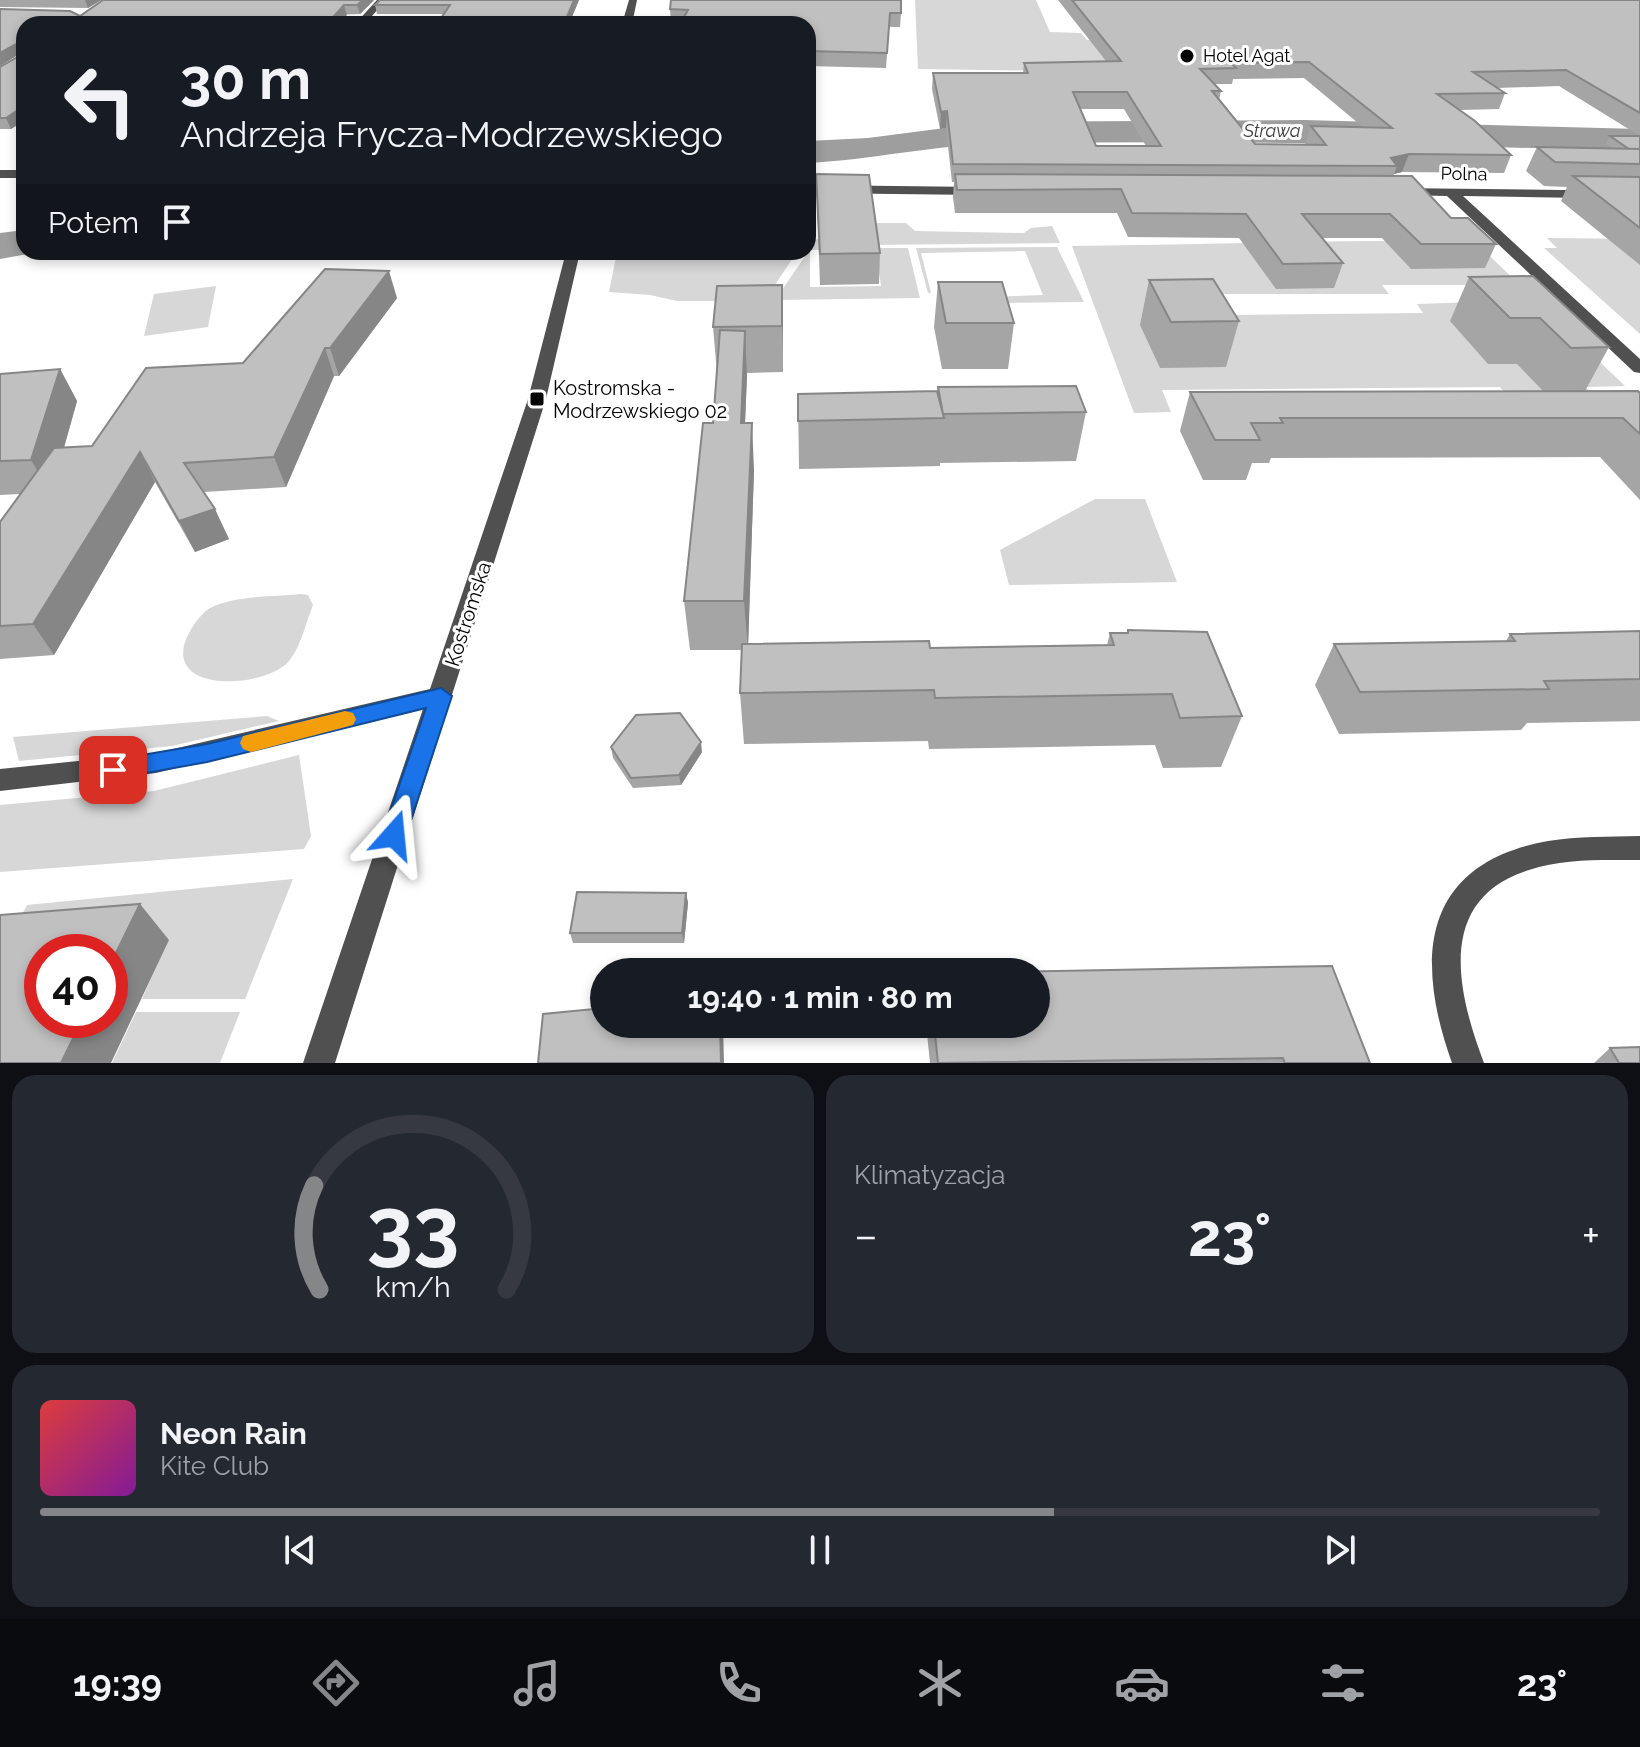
<!DOCTYPE html>
<html lang="pl">
<head>
<meta charset="utf-8">
<style>
	:root { --surface:#171b24; --page:#242831; --text:#f1f3f6; --muted:#9ea1a6; --line:#363941; --accent:#858687 }
	body { margin:0; font-family:Raleway,sans-serif; background:var(--page); color:var(--text); height:100vh; display:flex; flex-direction:column; font-size:30px; white-space:nowrap }
	* { box-sizing:border-box; margin:0 }
	p { font-size:26px; color:var(--muted) }
	.icon { flex:none; width:44px; height:44px; fill:none; stroke:currentColor; stroke-width:2; stroke-linecap:round; stroke-linejoin:round }
	.map { position:relative; height:1063px; overflow:hidden }
	.details { display:flex; flex-direction:column; gap:12px; padding:12px; background:#0d0f14; flex:1 }
	.details>* { flex:none }
	.top-card { position:absolute; left:16px; top:16px; width:800px; height:244px; border-radius:24px; box-shadow:0 4px 12px #0003; background:#171b24; color:var(--text); overflow:hidden }
	.speed { position:absolute; left:24px; top:934px; display:flex; gap:16px; font-size:40px; font-weight:700; text-align:center }
	.speed>* { display:grid; place-content:center; width:104px; height:104px; border-radius:50%; background:var(--surface); box-shadow:0 4px 12px #0003; line-height:1 }
	.speed .limit { border:12px solid #d22; background:#fff; color:#111 }
	.pin { position:absolute; display:grid; place-items:center; width:68px; height:68px; color:#fff; margin:-34px; border-radius:16px; box-shadow:0 4px 12px #0006 }
	.me { position:absolute; width:88px; margin:-44px; rotate:18deg; stroke-linejoin:round; filter:drop-shadow(0 0 6px #0008) }
	.turn { display:flex; align-items:center; gap:28px; height:168px; padding:0 32px; font-size:36px }
	.turn .icon { width:104px; height:104px; stroke-width:2.5 }
	.turn b { display:block; font-size:56px; line-height:68px }
	.then { display:flex; align-items:center; height:76px; padding:0 32px; background:#0003; gap:16px; font-size:30px }
	.big { font-size:60px; font-weight:700; line-height:1.1 }
	.details .widget { flex:1; display:flex; flex-direction:column; justify-content:center; gap:12px; min-width:0; padding:0 28px; border-radius:24px; background:var(--page) }
	.details .dial { align-items:center; gap:0 }
	.dial svg { height:208px; overflow:visible; fill:none; stroke:var(--line); stroke-width:7; stroke-linecap:round; text-anchor:middle }
	.dial text { fill:var(--text); stroke:none }
	.song { display:flex; align-items:center; gap:24px }
	.cover { width:96px; height:96px; border-radius:12px; background:linear-gradient(135deg,hsl(0 70% 55%),hsl(290 70% 35%)) }
	.played { height:8px; border-radius:4px; background:linear-gradient(90deg,var(--accent) 65%,var(--line) 65%) }
	.keys { display:flex; justify-content:space-around; direction:ltr }
	.heat { display:flex; justify-content:space-between; align-items:center; font-size:44px; direction:ltr }
	.details .tiles { flex:1; display:grid; gap:12px; grid-template-columns:1fr 1fr }
	.widget:last-child { grid-column:span 2 }
	.trip { position:absolute; left:590px; top:958px; width:460px; height:80px; border-radius:40px; background:var(--surface); box-shadow:0 4px 12px #0003; font-weight:700; line-height:80px; text-align:center }
	.menu { display:flex; height:128px; justify-content:space-around; align-items:center; background:#090b0e; color:var(--muted) }
	.menu .icon { width:56px; height:56px }
	.menu .active { color:var(--accent) }
	.menu b { font-size:36px; color:var(--text) }
	.map>svg:first-child { display:block }
	.green { fill:#d7d7d7 }
	.lines { fill:none; stroke-linecap:round; stroke-linejoin:round }
	.river { fill:#9e9e9e; fill-rule:evenodd }
	.minor { fill:#505050; fill-rule:evenodd }
	.wall { fill:#a5a5a5; fill-rule:evenodd }
	.shaded-wall { fill:#868686 }
	.building { fill:#c0c0c0; stroke:#868686; stroke-width:2; fill-rule:evenodd }
	.route { fill:#1a73e8; stroke:#114b97; stroke-width:2 }
	.slow { fill:#f59e0b }
	.poi-dot { fill:#000; stroke:#fff; stroke-width:3 }
	.labels { text-anchor:middle; stroke-width:6; stroke-linejoin:round; paint-order:stroke }
	.far-poi-label { font-size:18px; fill:#000; stroke:#fff; text-anchor:start }
	.far-water-label { font-size:18px; font-style:italic; fill:#3f3f3f; stroke:#fff }
	.far-street-label { font-size:18px; fill:#000; stroke:#fff }
	.poi-label { font-size:20px; fill:#000; stroke:#fff; text-anchor:start }
	.street-label { font-size:20px; fill:#000; stroke:#fff }
</style>
</head>
<body>
<div class="map">
<svg width="1640" height="1063" viewBox="0 0 1640 1063">
	<rect width="100%" height="100%" fill="#fff"/>
	<!-- green -->
	<path class="green" d="M915,0h121l14,32 31,1 6,7 56,1 44,46 -125,-16 -144,-2z
		M857,223h49l9,8 109,2 7,-5 21,-2 8,17 -194,2z
		M1467,234l62,60 -19,-9h-128l7,9h-172l15,21 191,-2 -6,-9 118,-4 90,86 -39,1 9,12 -78,7 -17,-19 -338,3 9,22 -37,1 -62,-167c129,-1 257,-6 386,-5z
		M1547,238l93,1v95l-96,-86h13z
		M817,239h30l-13,11h-24v37l71,-1 -5,-36 -17,-2h49l12,50 -145,2z
		M1057,247l27,55 -94,1 -1,-6 54,-2 -18,-44 -104,2 10,40h-3l-12,-45z
		M617,252h180l-33,49h-87l-27,-6 -41,-3z
		M216,286l-8,41 -64,9 10,-42z
		M1095,499h50l32,83 -168,3 -9,-35z
		M301,594l7,1 5,10c-7,17 -12,42 -24,56 -24,28 -127,33 -102,-24 5,-10 13,-23 23,-29 25,-13 64,-11 91,-14z
		M267,716l12,5 -107,25 -153,15 -6,-24z
		M299,755l12,81 -7,13 -304,23v-67l154,-14z
		M293,879l-48,120h-103l26,-59 -167,15 26,-50z
		M136,1012h104l-20,51h-108z"/>
	<g class="lines">
		<!-- river -->
		<path class="river" d="M1304,120l336,9v22c-215,-6 -430,-12 -645,-7 -61,1 -125,16 -187,19v-22l60,-3 123,-16z
			M24,230v22h15l-39,7v-26z"/>
		<!-- minor -->
		<path class="minor" d="M377,0h9l-21,24h-10z
			M629,0h8l-5,24h-10z
			M0,170h24v8h-24z
			M808,185l172,2 6,4 -6,4 -172,-2z
			M1395,188l245,3v8l-177,-3 177,163v14l-6,-1 -187,-176 -47,-1 -5,-1z
			M566,252h14l-34,147 -211,664h-32l120,-354 -267,64 -156,18v-22l156,-16 274,-64 98,-290z
			M1640,836v24c-36,0 -76,-2 -111,10 -94,29 -72,122 -45,193h-32c-37,-103 -32,-199 96,-222 30,-5 61,-4 92,-5z"/>
	</g>
	<!-- wall -->
	<path class="wall" d="M0,0h101l-13,8 -88,-1z
		M374,0l-14,14 -336,10v97l-13,8h-11v-62l21,-12v-2l-21,13v-57l80,7z
		M379,0h200l-10,24h-130v-3l5,-7h-67l-2,-9z
		M902,0l-2,27h-11l-3,41 -78,-2v-42h-137l-1,-15z
		M1058,0h582v136l-81,-50 -62,2 8,5 -6,16 -39,1 51,45 -7,18 -102,-1 -8,2v2l57,42 45,26 -11,24 -74,1 -29,-31h-60l21,25 -9,25 -58,1 -37,-51 -111,-1 -11,-24h-162l-2,-16 1,-15h-2l-6,-54 -6,1 -8,-40 1,-16h90l1,-10 82,-2zM1304,78l60,50 -53,-2 -6,18 1,1 -51,-1 -36,-44 2,-9 -6,-7h17l1,-5zM1080,109h44l22,37h-50z
		M1610,136h30v129l-79,-64 6,-14 -23,-1 -18,-15 11,-24 77,2 -8,-5z
		M816,174l64,79 -1,31 -59,1z
		M1469,277l140,70 -24,44 55,2v107l-40,-43 -329,1 -2,5h-17l-6,17h-43l-23,-49 10,-39 353,-1 -26,-27h-29l-38,-43z
		M1149,280l90,41 -13,46 -66,1 -20,-43z
		M938,282l76,41 -6,46h-66l-8,-42z
		M782,285l1,87 -36,1 -2,50 9,47 -6,174 182,4 177,-3 3,-12h17l1,-3 114,86 -21,51 -58,1 -8,-23 -226,4 -1,-8 -184,3 -4,-51 2,-43h-52l-6,-49 29,-178 4,-50 -4,-46z
		M397,298l-58,78h-5l-48,111 -82,5 25,47 -34,13 -40,-70 -101,173 -54,4v-137l20,-28 -20,1v-121l60,-5 17,32 -13,47 28,-2z
		M938,387l148,25 -10,49 -136,2v3l-141,3 -1,-75 139,-1z
		M1640,631v90l-113,2 -6,7 -182,4 -24,-49 19,-41 172,-3 4,-7z
		M611,747l91,5 -21,33 -48,3 -20,-30z
		M686,893l2,10 -4,40h-111l-3,-10z
		M926,1024h110l334,39h-440z
		M1610,1048l30,15h-46z"/>
	<!-- shaded-wall -->
	<path class="shaded-wall" d="M85,0h16l-13,8z
		M363,0h11l-14,14 -3,-9z
		M574,0h5l-10,24h-5z
		M344,5l3,10 -9,9h-11z
		M18,43l4,9 -22,14v-13z
		M18,110l5,11 -12,8 -5,-11z
		M947,111l-1,17 -6,1 1,-17z
		M1409,154l-7,18 -8,2 3,-8 -6,-8z
		M389,271l8,27 -58,78 -9,-28z
		M782,285l1,44v43l-1,-46z
		M745,331l2,45 -4,94 -2,-47z
		M325,348l9,28 -48,111 -12,-30z
		M60,369l17,32 -26,92 -20,-33z
		M752,423l2,47 -6,180 -4,-49z
		M140,452l15,30 -101,173 -21,-31z
		M215,509l14,30 -34,13 -16,-31z
		M701,742l1,10 -21,33 -2,-10z
		M686,893l2,10 -4,40 -2,-10z
		M140,904l29,36 -58,123h-50l21,-43h28v-55z
		M720,1024h3l1,39h-3z"/>
	<!-- building -->
	<path class="building" d="M103,0h260l-6,5h-13l-17,19h-303v86h-6l-12,8h-6v-51l21,-12 1,-12h-4l-18,10v-44l70,2 10,5z
		M380,0h194l-10,24h-111l2,-3h-16l11,-16h-75z
		M671,0h230v13h-11l-3,40 -79,-2v-27h-128l8,-14 -18,-1z
		M1072,0h568v113l-74,-43 -93,2 32,21 -68,1 38,27 36,34 -102,-1 -18,4 6,8 -444,-2 -6,-53 -6,1 -8,-39h95l-4,-10 97,-2zM1309,62l83,66 -81,-2 15,19 -71,-1 -43,-53h9l-21,-22 36,-1 -5,-5zM1073,92h54l34,54h-65z
		M1610,136h30v13h-11z
		M1537,147l103,2v15l-85,-2z
		M816,174l53,1 11,78 -60,1z
		M955,174l457,2 39,42h17l28,26h-75l-31,-30h-88l41,49 -60,1 -37,-50 -114,-1 -11,-24 -164,1z
		M1573,176l67,1v51z
		M325,269l64,2 -59,77h-5l-51,109 -90,6 31,46 -36,12 -39,-69 -107,172 -33,2v-104l54,-74 38,-2 54,-78 97,-5z
		M1533,276l76,71 -38,1 -31,-30h-30l-41,-41z
		M1213,279l26,42 -68,1 -22,-42z
		M938,282h64l12,41h-68z
		M782,285v41l-69,1 4,-41z
		M720,330l25,1 -4,92h11l-8,178h-60l19,-178h10z
		M60,369l-29,91 -31,1v-87z
		M1076,386l10,26 -143,2 -5,-27z
		M937,391l7,27 -146,3v-27z
		M1638,391l2,2v41l-17,-16h-343l3,5h-32l9,17h-45l-25,-48z
		M1128,630l79,2 35,84 -62,2 -8,-24 -237,4 -1,-8 -194,3 2,-49 187,-3 1,7 184,-3 -4,-12h18z
		M1640,631v48l-96,2 5,8 -189,3 -26,-48 181,-3 -5,-7z
		M680,713l21,29 -22,33 -48,3 -20,-31 25,-32z
		M577,892l109,1 -4,40h-112z
		M140,904l-30,61v-13h-68v68h40l-21,43h-61v-148z
		M1332,966l38,97h-85l-2,-5 -345,5 -4,-39h102v-52h-35z
		M604,1008v16h116l1,39h-183l5,-49z
		M1640,1047v16h-21l-9,-15z"/>
	<!-- route -->
	<path class="route" d="M441,688l11,8 -46,139 -4,7 -8,3 -9,-3 -3,-7 44,-127 -219,54 -94,17 -8,-3 -3,-6 3,-7 8,-3 94,-16z"/>
	<!-- slow -->
	<path class="slow" d="M345,711l8,2 3,6 -3,6 -102,27 -8,-3 -3,-6 3,-7 8,-2z"/>
	<!-- markers -->
	<g class="poi-dot">
		<circle cx="1187" cy="56" r="8"/>
		<rect x="529" y="391" width="16" height="16" rx="4"/>
	</g>
	<g class="labels">
		<!-- far-poi labels -->
		<g class="far-poi-label">
			<text x="1203" y="62">Hotel Agat</text>
		</g>
		<!-- far-water labels -->
		<g class="far-water-label">
			<text x="1272" y="137">Strawa</text>
		</g>
		<!-- far-street labels -->
		<g class="far-street-label">
			<text transform="translate(1464 174) rotate(1)" y="6">Polna</text>
		</g>
		<!-- poi labels -->
		<g class="poi-label">
			<text x="553" y="395">Kostromska -<tspan x="553" dy="23">Modrzewskiego 02</tspan></text>
		</g>
		<!-- street labels -->
		<g class="street-label">
			<text transform="translate(468 614) rotate(-72)" y="7">Kostromska</text>
		</g>
	</g>
</svg>
<div class="speed"><div class="limit">40</div></div>
<div class="pin" style="left:113px;top:770px;background:#d93025"><svg class="icon" aria-label="arrive" viewBox="0 0 24 24"><path d="M6 21V4h12l-3 4 3 4H6"/></svg></div>
<svg class="me" style="left:394px;top:835px" viewBox="-20 -20 40 40"><path d="M0-17L14 15 0 8-14 15z" fill="#1a73e8" stroke="#fff" stroke-width="4"/></svg>
<div class="trip">19:40 · 1 min · 80 m</div>
<div class="top-card">
<div class="turn"><svg class="icon" aria-label="left" viewBox="0 0 24 24"><path d="M17 20v-9H6M10 6l-5 5 5 5"/></svg><div><b>30 m</b>Andrzeja Frycza-Modrzewskiego</div></div>
<div class="then">Potem<svg class="icon" aria-label="arrive" viewBox="0 0 24 24"><path d="M6 21V4h12l-3 4 3 4H6"/></svg></div>
</div>
</div>
<section class="details">
<div class="tiles">
<div class="widget dial"><svg viewBox="0 0 100 80">
<path d="M14 69A42 42 0 1 1 86 69"/>
<path d="M14 69A42 42 0 0 1 12 29" stroke="#858687"/>
<text x="50" y="56" font-size="32" font-weight="700">33</text>
<text x="50" y="72" font-size="11">km/h</text>
</svg></div>
<div class="widget"><p>Klimatyzacja</p>
<div class="heat"><a>−</a><b class="big">23°</b><a>+</a></div>
</div>
<div class="widget">
<div class="song"><i class="cover"></i><div><b>Neon Rain</b><p>Kite Club</p></div></div>
<div class="played"></div>
<div class="keys"><svg class="icon" aria-label="previous" viewBox="0 0 24 24"><path d="M18 5L8 12l10 7zM5 5v14"/></svg><svg class="icon" aria-label="pause" viewBox="0 0 24 24"><path d="M8 5v14M16 5v14"/></svg><svg class="icon" aria-label="next" viewBox="0 0 24 24"><path d="M6 5l10 7-10 7zM19 5v14"/></svg></div>
</div>
</div>
</section>
<nav class="menu">
<b>19:39</b>
<svg class="icon active" aria-label="directions" viewBox="0 0 24 24"><path d="M12 3l9 9-9 9-9-9zM9 14v-3h6M13 9l2 2-2 2"/></svg>
<svg class="icon" aria-label="music" viewBox="0 0 24 24"><path d="M9 18V5l10-2v13"/><circle cx="6" cy="18" r="3"/><circle cx="16" cy="16" r="3"/></svg>
<svg class="icon" aria-label="phone" viewBox="0 0 24 24"><path d="M5 4h4l2 5-3 2q2 4 5 5l2-3 5 2v4C11 20 4 13 5 4z"/></svg>
<svg class="icon" aria-label="climate" viewBox="0 0 24 24"><path d="M12 3v18M4 7l16 10M4 17L20 7"/></svg>
<svg class="icon" aria-label="car" viewBox="0 0 24 24"><path d="M5 17H2v-5l4-1 3-4h7l3 4 3 1v5h-3M9 17h6M6 11h13"/><circle cx="7" cy="17" r="2"/><circle cx="17" cy="17" r="2"/></svg>
<svg class="icon" aria-label="filters" viewBox="0 0 24 24"><path d="M4 7h16M4 17h16"/><circle cx="9" cy="7" r="2"/><circle cx="15" cy="17" r="2"/></svg>
<b>23°</b>
</nav>
</body>
</html>
